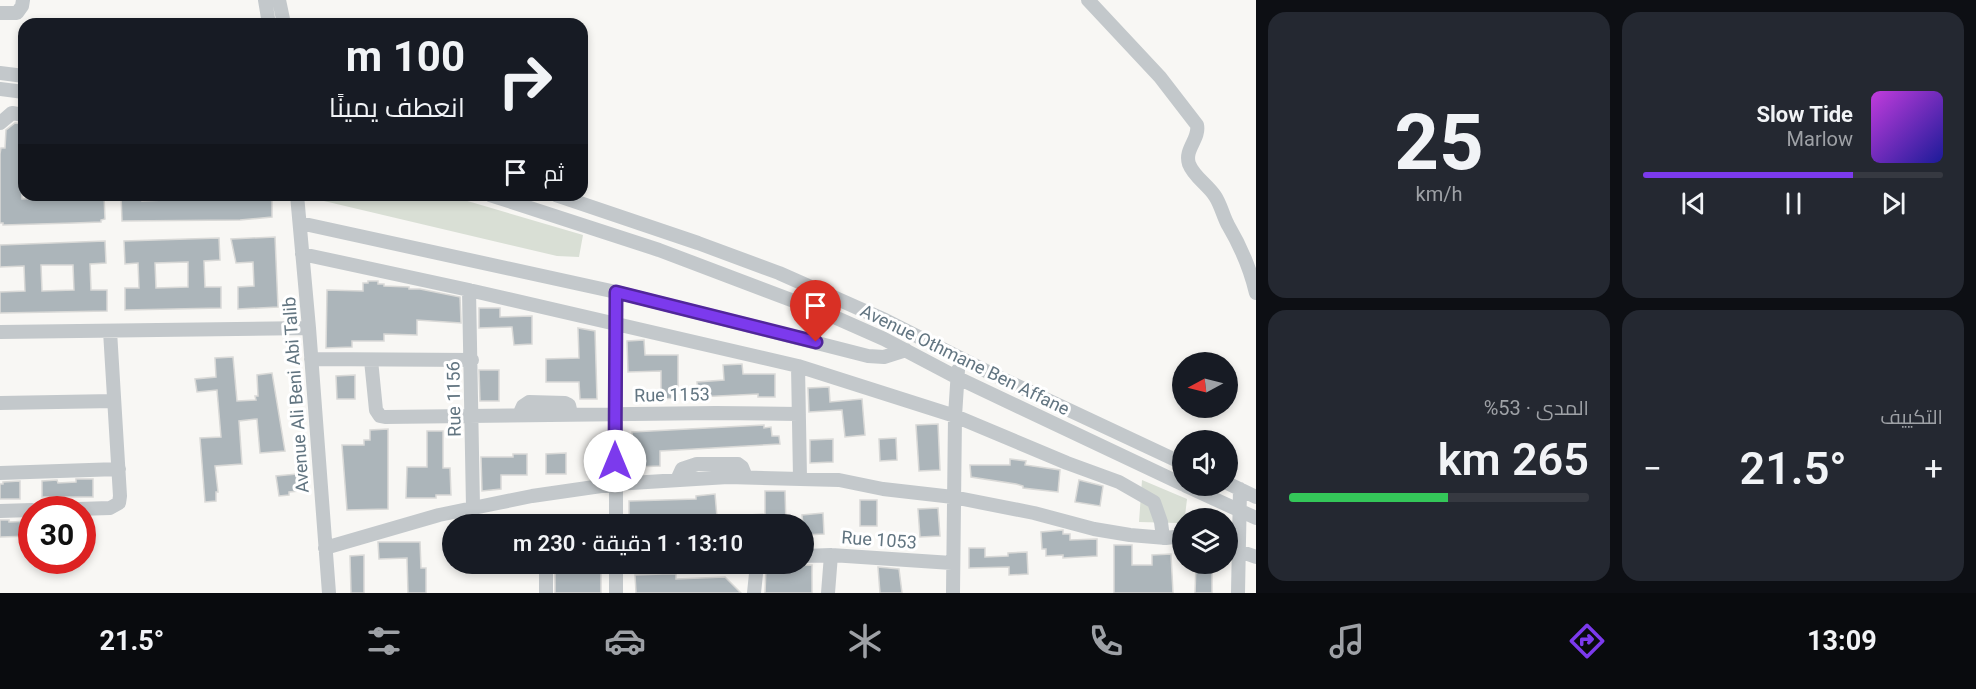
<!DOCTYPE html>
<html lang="ar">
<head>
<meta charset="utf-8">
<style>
	:root { --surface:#171b24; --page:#242831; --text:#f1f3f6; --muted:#9ea1a6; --line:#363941; --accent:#7c3aed }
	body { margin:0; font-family:Roboto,Cairo,sans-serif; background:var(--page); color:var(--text); direction:rtl; height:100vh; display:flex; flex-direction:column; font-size:22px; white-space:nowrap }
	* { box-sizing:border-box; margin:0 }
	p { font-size:20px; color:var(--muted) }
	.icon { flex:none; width:33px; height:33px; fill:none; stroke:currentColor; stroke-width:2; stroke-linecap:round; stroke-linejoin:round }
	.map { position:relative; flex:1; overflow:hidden; direction:ltr }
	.side { display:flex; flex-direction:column; gap:12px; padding:12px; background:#0d0f14; width:720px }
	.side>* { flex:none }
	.hud { position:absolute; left:18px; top:18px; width:570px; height:183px; border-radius:18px; box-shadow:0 3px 9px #0003; direction:rtl; background:#171b24; color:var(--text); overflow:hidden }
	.needle { width:39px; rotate:263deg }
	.fabs { position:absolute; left:1172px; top:352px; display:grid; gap:12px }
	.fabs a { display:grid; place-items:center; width:66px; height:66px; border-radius:50%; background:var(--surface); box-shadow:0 3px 9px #0003; font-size:30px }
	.speed { position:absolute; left:18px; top:496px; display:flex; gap:12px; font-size:30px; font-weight:700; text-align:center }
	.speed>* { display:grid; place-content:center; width:78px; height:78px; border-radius:50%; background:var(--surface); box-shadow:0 3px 9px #0003; line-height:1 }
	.speed .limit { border:9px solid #d22; background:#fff; color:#111 }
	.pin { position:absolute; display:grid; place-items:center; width:51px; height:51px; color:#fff; margin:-62px -26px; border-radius:50% 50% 50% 0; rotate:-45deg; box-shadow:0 0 6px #0007 }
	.pin .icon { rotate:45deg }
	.me { position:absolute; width:66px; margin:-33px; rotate:0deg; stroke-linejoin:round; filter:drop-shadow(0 0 4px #0008) }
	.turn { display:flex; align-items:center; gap:21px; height:126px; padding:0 24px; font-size:27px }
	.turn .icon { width:78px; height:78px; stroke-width:2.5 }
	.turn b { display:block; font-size:42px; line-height:51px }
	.then { display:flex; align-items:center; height:57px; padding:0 24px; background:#0003; gap:12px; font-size:22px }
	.big { font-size:45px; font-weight:600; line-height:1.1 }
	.side .card { flex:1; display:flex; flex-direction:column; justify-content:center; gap:9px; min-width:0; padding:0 21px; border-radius:18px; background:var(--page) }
	.side .dial { align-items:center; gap:0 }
	.dial b { font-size:78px; line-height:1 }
	.song { display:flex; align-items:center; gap:18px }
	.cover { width:72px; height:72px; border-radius:9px; background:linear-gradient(135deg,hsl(290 70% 55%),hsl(240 70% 35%)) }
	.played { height:6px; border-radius:3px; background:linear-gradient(90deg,var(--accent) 70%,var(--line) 70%) }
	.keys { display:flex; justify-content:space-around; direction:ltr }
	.heat { display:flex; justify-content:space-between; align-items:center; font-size:33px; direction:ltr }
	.charge { height:9px; border-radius:4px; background:linear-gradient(90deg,#34c759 53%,var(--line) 0) }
	.side .tiles { flex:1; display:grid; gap:12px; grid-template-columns:repeat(2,1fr) }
	.trip { position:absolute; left:442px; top:514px; width:372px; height:60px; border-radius:30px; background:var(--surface); box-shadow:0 3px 9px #0003; font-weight:600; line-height:60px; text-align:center; direction:rtl }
	.tabs { display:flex; height:96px; justify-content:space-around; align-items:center; background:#090b0e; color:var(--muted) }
	.tabs .icon { width:42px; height:42px }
	.tabs .selected { color:var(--accent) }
	.tabs b { font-size:27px; color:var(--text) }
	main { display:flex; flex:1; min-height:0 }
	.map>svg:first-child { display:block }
	.green { fill:#d9dfd5 }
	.building { fill:#acb5ba; stroke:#d9d9d7; stroke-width:1.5; fill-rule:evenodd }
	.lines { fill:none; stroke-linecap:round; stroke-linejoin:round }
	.minor { stroke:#c3c8cb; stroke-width:14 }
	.route-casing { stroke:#51269a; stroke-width:15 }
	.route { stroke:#7c3aed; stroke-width:10 }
	.labels { text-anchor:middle; stroke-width:6; stroke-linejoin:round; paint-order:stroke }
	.street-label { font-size:18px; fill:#627581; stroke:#fff }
</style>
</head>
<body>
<main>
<section class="side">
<div class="tiles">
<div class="card">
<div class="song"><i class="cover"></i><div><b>Slow Tide</b><p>Marlow</p></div></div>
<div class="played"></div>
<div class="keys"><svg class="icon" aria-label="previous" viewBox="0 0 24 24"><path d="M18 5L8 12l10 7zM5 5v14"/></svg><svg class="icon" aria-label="pause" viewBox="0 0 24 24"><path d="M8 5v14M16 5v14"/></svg><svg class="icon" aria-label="next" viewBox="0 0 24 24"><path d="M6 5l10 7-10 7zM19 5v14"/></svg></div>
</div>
<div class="card dial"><b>25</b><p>km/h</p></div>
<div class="card"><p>التكييف</p>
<div class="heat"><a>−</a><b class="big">21.5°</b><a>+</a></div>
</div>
<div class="card"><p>المدى · 53%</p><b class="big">265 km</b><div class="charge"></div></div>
</div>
</section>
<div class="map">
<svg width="1256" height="593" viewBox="0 0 1256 593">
	<rect width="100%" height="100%" fill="#f8f7f4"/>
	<!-- green -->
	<path class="green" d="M307,195h140l136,40 -4,22 -22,-1 -250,-59z
		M1142,480l45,19 -2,17 -7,7 -39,-1z"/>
	<!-- building -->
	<path class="building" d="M15,123l9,1v41h-4l2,34 19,-1 -1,-3h21v3l20,-1v-2h23l1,24 -4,1v2l-27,1 -71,2v-2h-3v-69l1,-6h4l1,-18z
		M121,195h21v6l46,-2v-4h17v4l67,-4v22l-32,3 -118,1z
		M275,237l3,70 -40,2v-22l16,-1 -1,-24 -17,1 -5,-24z
		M219,238l1,22 -16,1 1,26h16v21l-96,2v-22h14l-1,-25 -13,1 -1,-23zM188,262v25l-32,1 -1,-25z
		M105,241l1,22 -16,1 1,26h16v21l-107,2v-21l25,-1 -1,-25 -24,1v-22zM41,265h32l1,25 -32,1z
		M368,281h10v3h6v2l25,1v2h11l40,8 1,26 -44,-3v15l-33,-1v7h-32v6l-26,1 1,-58 36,1v-8h5z
		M479,308h21v9l32,-1v28l-18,1 -2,-18 -33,1z
		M578,328l17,3 2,68h-17l-1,-17h-33v-23l33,-1z
		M644,340l1,15h33v43l-17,1v-28l-33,1 -1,-31z
		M233,357l4,44 19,-1 -1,-4h3l-1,-21 15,-2 13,78 -25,2 -3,-34 -18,2 3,43 -27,2 3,26h-2v9l-11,1 -5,-64 21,-1 -4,-47 -20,2 -2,-13 21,-2 -1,-19z
		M742,364l1,10h32v23h-17v-3l-60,3 -1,-15 27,-2 -1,-15z
		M479,370h20v31h-19z
		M355,375v24h-18l-1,-23z
		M829,387l1,15 32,-3 3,36 -20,2 -3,-27 -33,2 -1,-24z
		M938,424l2,46 -21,1 -3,-46z
		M764,425v3l7,-1 1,9h7l1,8 -120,7v15l-26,1 -2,-35z
		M388,429v80l-41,1 -5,-65h22v-5h6v-10z
		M427,431h16v37h7l1,27h-15v3h-30l1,-31h20z
		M896,438l1,22 -17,1 -1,-22z
		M833,439v23l-23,1v-23z
		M566,453v21h-20v-20z
		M513,454h14v21h-26v14l-19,2 -1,-34h32z
		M1010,459l16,2 -1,4 35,5 -2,22 -35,-4v-2l-7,-2 -45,-7 -1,-12h40z
		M297,474l2,17 -10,1v3l-10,1 -3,-20z
		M76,479h17v18h-51v-16l15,-1 1,3 18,-1z
		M1079,480l24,6 -3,20 -25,-4z
		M20,481v18h-20v-15h3v-2z
		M765,491h20l1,34h-87l-1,-10 -69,1v-15l67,-2v-3l19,-2 2,23 48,-3z
		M860,500h17v26h-17z
		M938,508l2,28 -20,1 -2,-28z
		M823,513l1,21 -20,1 -2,-20z
		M0,520h9v2l23,-1v15l-32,1z
		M1063,530v4h7v6l27,-1v17l-34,2v-3l-17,1v-7h-4l-1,-17z
		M378,542h42l1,26h5v25h-18l-1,-35 -28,1z
		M1114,545h18v20h20v-10l19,-1 2,39h-59z
		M969,548h16v9l23,-1v-3l19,-1 1,22 -19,1v-8l-40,1z
		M364,555v38h-13l-1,-37z
		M1196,564h16v29h-17z
		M812,565v28h-47l1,-26z
		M555,567h46v26h-46z
		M878,567l21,2 3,24h-22z
		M663,574h13v5l49,-2 16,16h-105l-1,-18z"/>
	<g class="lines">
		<!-- minor -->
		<path class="minor" d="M265,0l4,24
			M279,0l5,24
			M1088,0l72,77 37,48c3,14 -13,24 -8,39 5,13 18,20 26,32 6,9 8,20 13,29 13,22 22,43 28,68
			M0,13h17l5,-7 1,-6
			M0,73l24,3
			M0,89l24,3
			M0,123l12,-10 12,2
			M297,195l12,133 20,265
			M490,195l169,55 164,62 61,27 74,39 224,106
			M556,195l142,48 81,30 106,47 105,53 192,90
			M300,223l316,69 252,64 16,1 22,-7
			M302,254l167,36 329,76 157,50 112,47 52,19 35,20 7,20 2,16
			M469,290l4,217
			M0,332l309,-4
			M311,359l161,1
			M371,360l5,50 4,6 5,1 331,-4 83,1
			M798,366l2,112
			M0,403l114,-2
			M519,415l4,-9 6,-4 36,1 4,2 2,9
			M0,473l119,-4
			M677,480l5,-11 15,-5h41l4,3 4,10
			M1227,483l29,14
			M1186,486l70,32
			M47,510l63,-2 9,-5 1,-7 -10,-165
			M0,511l32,-1
			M616,525v-233
			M1227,543l12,8 17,6
			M325,548l114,-33 93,-19 83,-12 113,-7 111,3 44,9 70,8 81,16 60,16 36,6 36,3 16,-2
			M804,556l27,-1 121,8
			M546,564v29
			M616,564v29
			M754,593l3,-29
			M828,593l3,-38
			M953,593l2,-177 3,-46
			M1238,593l2,-104"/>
	</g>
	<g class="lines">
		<!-- route casing -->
		<g class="route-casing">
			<path id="route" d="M615,461l1,-169 200,50"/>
		</g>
		<!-- route -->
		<use href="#route" class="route"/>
	</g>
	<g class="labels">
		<!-- street labels -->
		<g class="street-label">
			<text transform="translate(965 360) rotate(26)" y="6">Avenue Othmane Ben Affane</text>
			<text transform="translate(296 395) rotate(-94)" y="6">Avenue Ali Beni Abi Talib</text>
			<text transform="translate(672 395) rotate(-1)" y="6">Rue 1153</text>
			<text transform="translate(454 399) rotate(-91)" y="6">Rue 1156</text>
			<text transform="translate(879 540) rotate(4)" y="6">Rue 1053</text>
		</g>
	</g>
</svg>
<div class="fabs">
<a><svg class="needle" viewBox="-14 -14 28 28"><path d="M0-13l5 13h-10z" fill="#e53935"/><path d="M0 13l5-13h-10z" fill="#9ea1a6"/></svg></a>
<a><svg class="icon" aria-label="sound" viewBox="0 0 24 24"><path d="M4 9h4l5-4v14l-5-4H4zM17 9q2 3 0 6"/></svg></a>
<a><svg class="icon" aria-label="layers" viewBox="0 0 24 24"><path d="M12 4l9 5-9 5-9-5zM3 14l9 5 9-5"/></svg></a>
</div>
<div class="speed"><div class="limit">30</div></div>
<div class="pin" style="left:816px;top:342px;background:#d93025"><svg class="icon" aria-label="arrive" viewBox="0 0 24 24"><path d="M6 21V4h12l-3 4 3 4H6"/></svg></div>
<svg class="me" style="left:615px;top:461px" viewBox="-20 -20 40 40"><circle r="19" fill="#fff"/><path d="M0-13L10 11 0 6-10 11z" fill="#7c3aed"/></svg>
<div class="trip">13:10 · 1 دقيقة · 230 m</div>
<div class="hud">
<div class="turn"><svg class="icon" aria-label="right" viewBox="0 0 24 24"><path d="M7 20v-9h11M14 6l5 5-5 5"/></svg><div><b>100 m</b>انعطف يمينًا</div></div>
<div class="then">ثم<svg class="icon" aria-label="arrive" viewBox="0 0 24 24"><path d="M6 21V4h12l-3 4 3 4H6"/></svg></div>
</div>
</div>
</main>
<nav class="tabs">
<b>13:09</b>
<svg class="icon selected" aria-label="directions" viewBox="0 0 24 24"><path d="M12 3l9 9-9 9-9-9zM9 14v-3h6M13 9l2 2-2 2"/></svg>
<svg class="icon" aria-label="music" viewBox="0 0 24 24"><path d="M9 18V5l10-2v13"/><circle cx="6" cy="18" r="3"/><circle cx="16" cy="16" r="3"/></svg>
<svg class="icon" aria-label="phone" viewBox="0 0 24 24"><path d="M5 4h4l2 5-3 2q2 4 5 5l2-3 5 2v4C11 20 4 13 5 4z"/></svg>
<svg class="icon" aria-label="climate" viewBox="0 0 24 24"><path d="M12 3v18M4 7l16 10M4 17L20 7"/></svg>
<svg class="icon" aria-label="car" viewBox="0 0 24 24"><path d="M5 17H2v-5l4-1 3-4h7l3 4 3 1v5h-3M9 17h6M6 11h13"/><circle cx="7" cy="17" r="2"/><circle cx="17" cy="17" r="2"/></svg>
<svg class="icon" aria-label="filters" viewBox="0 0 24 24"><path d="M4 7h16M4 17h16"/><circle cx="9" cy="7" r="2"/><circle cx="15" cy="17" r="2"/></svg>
<b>21.5°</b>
</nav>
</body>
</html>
